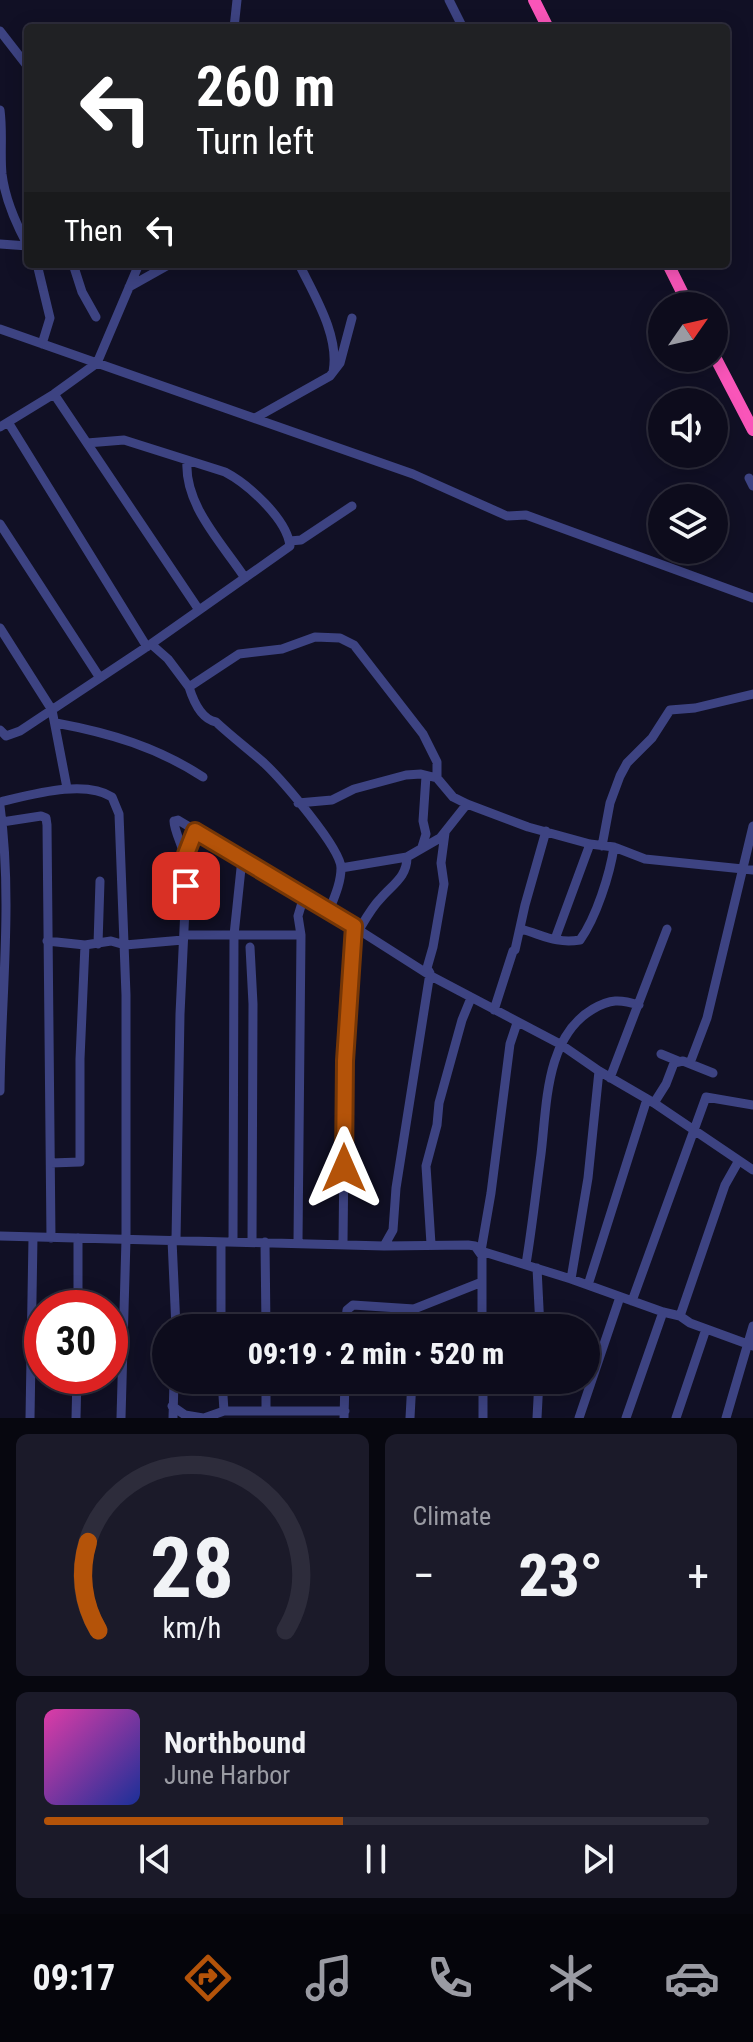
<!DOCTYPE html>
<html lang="en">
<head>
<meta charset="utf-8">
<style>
	:root { --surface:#0d0c1c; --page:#1b1a29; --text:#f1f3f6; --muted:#9a9ba3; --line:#2d2c3b; --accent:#b45309 }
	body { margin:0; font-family:"Roboto Condensed",sans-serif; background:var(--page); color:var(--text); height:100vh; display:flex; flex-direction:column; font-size:30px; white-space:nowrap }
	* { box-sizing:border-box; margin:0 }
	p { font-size:26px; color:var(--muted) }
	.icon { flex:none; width:44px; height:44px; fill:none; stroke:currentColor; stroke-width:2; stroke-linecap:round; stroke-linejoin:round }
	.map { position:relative; height:1418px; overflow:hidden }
	.details { display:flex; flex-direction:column; gap:16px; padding:16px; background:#07070f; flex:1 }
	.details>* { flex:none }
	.hud { position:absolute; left:24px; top:24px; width:706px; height:244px; border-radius:8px; box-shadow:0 4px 20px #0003,0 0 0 2px var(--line); background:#202124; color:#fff; overflow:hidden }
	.needle { width:52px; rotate:56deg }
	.buttons { position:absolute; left:648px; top:292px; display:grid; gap:16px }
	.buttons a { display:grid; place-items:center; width:80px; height:80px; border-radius:50%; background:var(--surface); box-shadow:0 4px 20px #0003,0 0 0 2px var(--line); font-size:40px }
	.speed { position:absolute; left:24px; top:1290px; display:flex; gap:16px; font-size:40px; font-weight:700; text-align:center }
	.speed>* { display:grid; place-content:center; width:104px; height:104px; border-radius:50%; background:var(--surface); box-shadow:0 4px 20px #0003,0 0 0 2px var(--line); line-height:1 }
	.speed .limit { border:12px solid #d22; background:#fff; color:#111 }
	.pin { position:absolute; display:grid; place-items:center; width:68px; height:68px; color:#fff; margin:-34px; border-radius:16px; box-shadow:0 4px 12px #0006 }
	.me { position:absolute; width:88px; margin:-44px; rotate:0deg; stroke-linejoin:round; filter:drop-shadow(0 0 6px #0008) }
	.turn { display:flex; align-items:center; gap:28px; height:168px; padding:0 40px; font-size:36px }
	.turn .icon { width:104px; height:104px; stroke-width:2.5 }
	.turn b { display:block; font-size:56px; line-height:68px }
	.then { display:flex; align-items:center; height:76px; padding:0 40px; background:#0003; gap:16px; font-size:30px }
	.big { font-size:60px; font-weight:800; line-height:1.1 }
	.details .card { flex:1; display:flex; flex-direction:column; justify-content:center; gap:12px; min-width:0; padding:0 28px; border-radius:12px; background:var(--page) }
	.details .dial { align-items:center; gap:0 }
	.dial svg { height:208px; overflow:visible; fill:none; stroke:var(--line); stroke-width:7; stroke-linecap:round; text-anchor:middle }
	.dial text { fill:var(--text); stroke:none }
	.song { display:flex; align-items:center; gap:24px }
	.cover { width:96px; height:96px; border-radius:12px; background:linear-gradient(135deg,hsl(320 70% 55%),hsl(230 70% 35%)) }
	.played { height:8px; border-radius:4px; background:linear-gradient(90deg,var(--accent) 45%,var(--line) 45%) }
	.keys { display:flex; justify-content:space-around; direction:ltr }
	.heat { display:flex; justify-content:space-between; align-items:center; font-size:44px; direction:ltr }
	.details .tiles { flex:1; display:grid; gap:16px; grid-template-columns:1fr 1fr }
	.card:last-child { grid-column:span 2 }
	.trip { position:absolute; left:152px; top:1314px; width:448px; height:80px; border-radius:40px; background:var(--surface); box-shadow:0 4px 20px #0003,0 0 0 2px var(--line); font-weight:800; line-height:80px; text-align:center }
	.dock { display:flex; height:128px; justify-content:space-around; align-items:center; background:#05050b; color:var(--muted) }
	.dock .icon { width:56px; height:56px }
	.dock .on { color:var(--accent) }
	.dock b { font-size:36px; color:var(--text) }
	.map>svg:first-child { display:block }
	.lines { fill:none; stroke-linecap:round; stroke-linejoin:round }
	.minor { stroke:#3d4382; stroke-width:9 }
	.highway { stroke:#f955b9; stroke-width:12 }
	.route-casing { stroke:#753606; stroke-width:20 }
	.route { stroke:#b45309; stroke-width:14 }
</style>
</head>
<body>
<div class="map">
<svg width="753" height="1418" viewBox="0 0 753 1418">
	<rect width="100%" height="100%" fill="#111025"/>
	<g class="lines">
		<!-- minor -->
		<path class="minor" d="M449,0l14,28
			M234,28l3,-28
			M0,31l28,36
			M0,110c3,22 0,43 2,64 3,25 14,50 26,72
			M0,244l28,2
			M37,264l13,54 -8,26
			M73,264l9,28 14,25
			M299,264c15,31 41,72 34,108
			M129,287l41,-23
			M0,329l413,145 94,42 19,-1 227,83
			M54,394l145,216
			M255,418l75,-42 10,-13 12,-45
			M8,422l139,225
			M0,427l54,-33 43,-31 42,-99
			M187,461c-3,44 35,82 58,117
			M749,478l4,8
			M0,524l100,154
			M290,541l11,-1 51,-34
			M0,628l52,82 15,78
			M151,644l17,15 21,28
			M56,723c54,10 101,24 147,54
			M0,730l6,6 14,-5 131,-87 139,-98c-3,-27 -42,-62 -65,-74l-101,-32 -37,3
			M0,802c31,-7 84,-23 112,-5l7,17 7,181v244l-5,179
			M298,803l34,-3 22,-11 52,-14 15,-1 16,4
			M0,806c13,94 1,191 0,285
			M174,821l4,-1 151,91 102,65 129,68 39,27 55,32 99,67
			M174,821c0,11 11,29 13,45l-7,148 -4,226
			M2,822l39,-6 5,2 1,7 4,413
			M602,846l8,-43 10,-27 7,-13 25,-25 18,-28 25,-2 58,-14
			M422,847l4,-13 -3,-13 3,-45
			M341,868l66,-11 33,-19 27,-34
			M329,911c5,-13 12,-28 12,-43 0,-20 -60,-89 -77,-105 -16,-14 -33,-27 -48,-41 -15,-3 -23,-22 -27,-35l50,-33 43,-5 33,-12 25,1 14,7 69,89 14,28v16l16,19 14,7 61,23 62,17 24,3 31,12 108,11
			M521,929c22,6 35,15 59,11 16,-22 30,-66 34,-93
			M359,930c7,-12 13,-23 22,-32 12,-14 26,-21 26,-41
			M184,935h117
			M555,939l35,-95
			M47,941l38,4 26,-4 14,4 58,-5
			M98,944l2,-63
			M250,947l3,57 -1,238
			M494,1010l19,-59 2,-1 10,-45 21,-74
			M517,1023l-7,21 -19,149 -10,58 90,28 92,33 17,4 10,7 63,23
			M661,1054l17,7
			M690,1063l17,-45 46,-192
			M610,1078l57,-149
			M654,1103l12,-19 8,-21 9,-2 30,12
			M51,1163l29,-1v-103l5,-114
			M0,1236l384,10 84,-1 7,1 7,10v72
			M172,1240l4,88
			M221,1242v86
			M233,1242l1,-307 8,-76
			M265,1242l1,86
			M298,1242l3,-307 -3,-19 6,-20
			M343,1243l2,-182 9,-135
			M431,1244l-5,-78 11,-41 2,-22 23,-83 9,-22
			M384,1246l9,-16 3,-42 34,-215 -3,-5 6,-21 11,-63 -3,-21 4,-30
			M526,1264c6,-36 10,-73 15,-110 6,-49 4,-117 52,-145 17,-10 27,-10 46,-4
			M537,1268l3,60
			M571,1279l17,-101 11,-107
			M588,1285l59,-186
			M632,1301l74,-204 47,8
			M78,1308v-70
			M680,1316l45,-131 13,-23
			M345,1328l2,-18 6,-5 61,4
			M414,1328v-19l68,-27
			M222,1380l2,31
			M266,1380v30
			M483,1380v38
			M172,1406l13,9 18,3
			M30,1418l3,-181
			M76,1418l1,-42
			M173,1418l1,-38
			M204,1418l20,-7h121
			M344,1418l1,-38
			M410,1418l2,-38
			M537,1418l2,-38
			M579,1418l41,-121
			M626,1418l37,-106
			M676,1418l30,-89
			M726,1418l27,-92"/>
		<!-- highway -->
		<path class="highway" d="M534,0l14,28
			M668,264l21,42
			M714,355l39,75"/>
	</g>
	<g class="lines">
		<!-- route casing -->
		<g class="route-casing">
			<path id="route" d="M186,886v-32l9,-23 159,95 -9,135 -1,107"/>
		</g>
		<!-- route -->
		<use href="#route" class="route"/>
	</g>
</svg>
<div class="buttons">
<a><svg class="needle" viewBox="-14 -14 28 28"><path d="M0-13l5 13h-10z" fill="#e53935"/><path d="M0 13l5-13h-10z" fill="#9a9ba3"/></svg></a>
<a><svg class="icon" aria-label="sound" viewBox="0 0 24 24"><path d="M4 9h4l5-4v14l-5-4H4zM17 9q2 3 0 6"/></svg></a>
<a><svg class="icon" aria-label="layers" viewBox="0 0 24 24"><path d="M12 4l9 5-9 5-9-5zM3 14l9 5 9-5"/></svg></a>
</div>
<div class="speed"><div class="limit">30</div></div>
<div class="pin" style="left:186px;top:886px;background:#d93025"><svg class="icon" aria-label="arrive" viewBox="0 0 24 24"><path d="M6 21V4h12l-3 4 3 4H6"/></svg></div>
<svg class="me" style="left:344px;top:1168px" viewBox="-20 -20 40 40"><path d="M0-17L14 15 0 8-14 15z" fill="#b45309" stroke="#fff" stroke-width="4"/></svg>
<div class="trip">09:19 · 2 min · 520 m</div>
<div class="hud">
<div class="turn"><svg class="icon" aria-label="left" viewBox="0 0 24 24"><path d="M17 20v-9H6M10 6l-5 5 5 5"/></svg><div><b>260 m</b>Turn left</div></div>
<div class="then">Then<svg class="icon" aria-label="left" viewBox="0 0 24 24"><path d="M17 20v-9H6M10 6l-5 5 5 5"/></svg></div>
</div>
</div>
<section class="details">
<div class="tiles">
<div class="card dial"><svg viewBox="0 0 100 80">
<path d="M14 69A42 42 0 1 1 86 69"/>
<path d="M14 69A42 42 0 0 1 10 35" stroke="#b45309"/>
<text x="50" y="56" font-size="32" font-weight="700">28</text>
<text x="50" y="72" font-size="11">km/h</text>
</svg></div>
<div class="card"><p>Climate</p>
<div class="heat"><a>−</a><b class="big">23°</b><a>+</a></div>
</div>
<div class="card">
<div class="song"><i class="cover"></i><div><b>Northbound</b><p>June Harbor</p></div></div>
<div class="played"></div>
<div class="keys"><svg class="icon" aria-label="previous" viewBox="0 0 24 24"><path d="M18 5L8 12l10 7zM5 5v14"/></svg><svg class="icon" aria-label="pause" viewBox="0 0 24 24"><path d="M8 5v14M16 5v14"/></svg><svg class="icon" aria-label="next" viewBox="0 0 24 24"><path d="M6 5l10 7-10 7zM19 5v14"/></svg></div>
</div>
</div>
</section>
<nav class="dock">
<b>09:17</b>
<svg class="icon on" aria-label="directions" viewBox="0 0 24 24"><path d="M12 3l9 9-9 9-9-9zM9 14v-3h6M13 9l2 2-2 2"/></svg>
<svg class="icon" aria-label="music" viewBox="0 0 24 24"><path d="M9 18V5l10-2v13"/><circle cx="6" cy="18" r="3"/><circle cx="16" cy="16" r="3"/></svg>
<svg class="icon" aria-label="phone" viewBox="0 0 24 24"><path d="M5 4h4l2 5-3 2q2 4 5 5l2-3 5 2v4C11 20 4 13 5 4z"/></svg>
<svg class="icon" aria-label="climate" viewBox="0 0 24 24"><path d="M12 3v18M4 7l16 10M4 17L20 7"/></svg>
<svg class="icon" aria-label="car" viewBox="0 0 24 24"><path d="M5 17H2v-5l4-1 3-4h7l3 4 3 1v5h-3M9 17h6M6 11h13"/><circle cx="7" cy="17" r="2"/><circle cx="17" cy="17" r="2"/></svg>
</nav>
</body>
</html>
